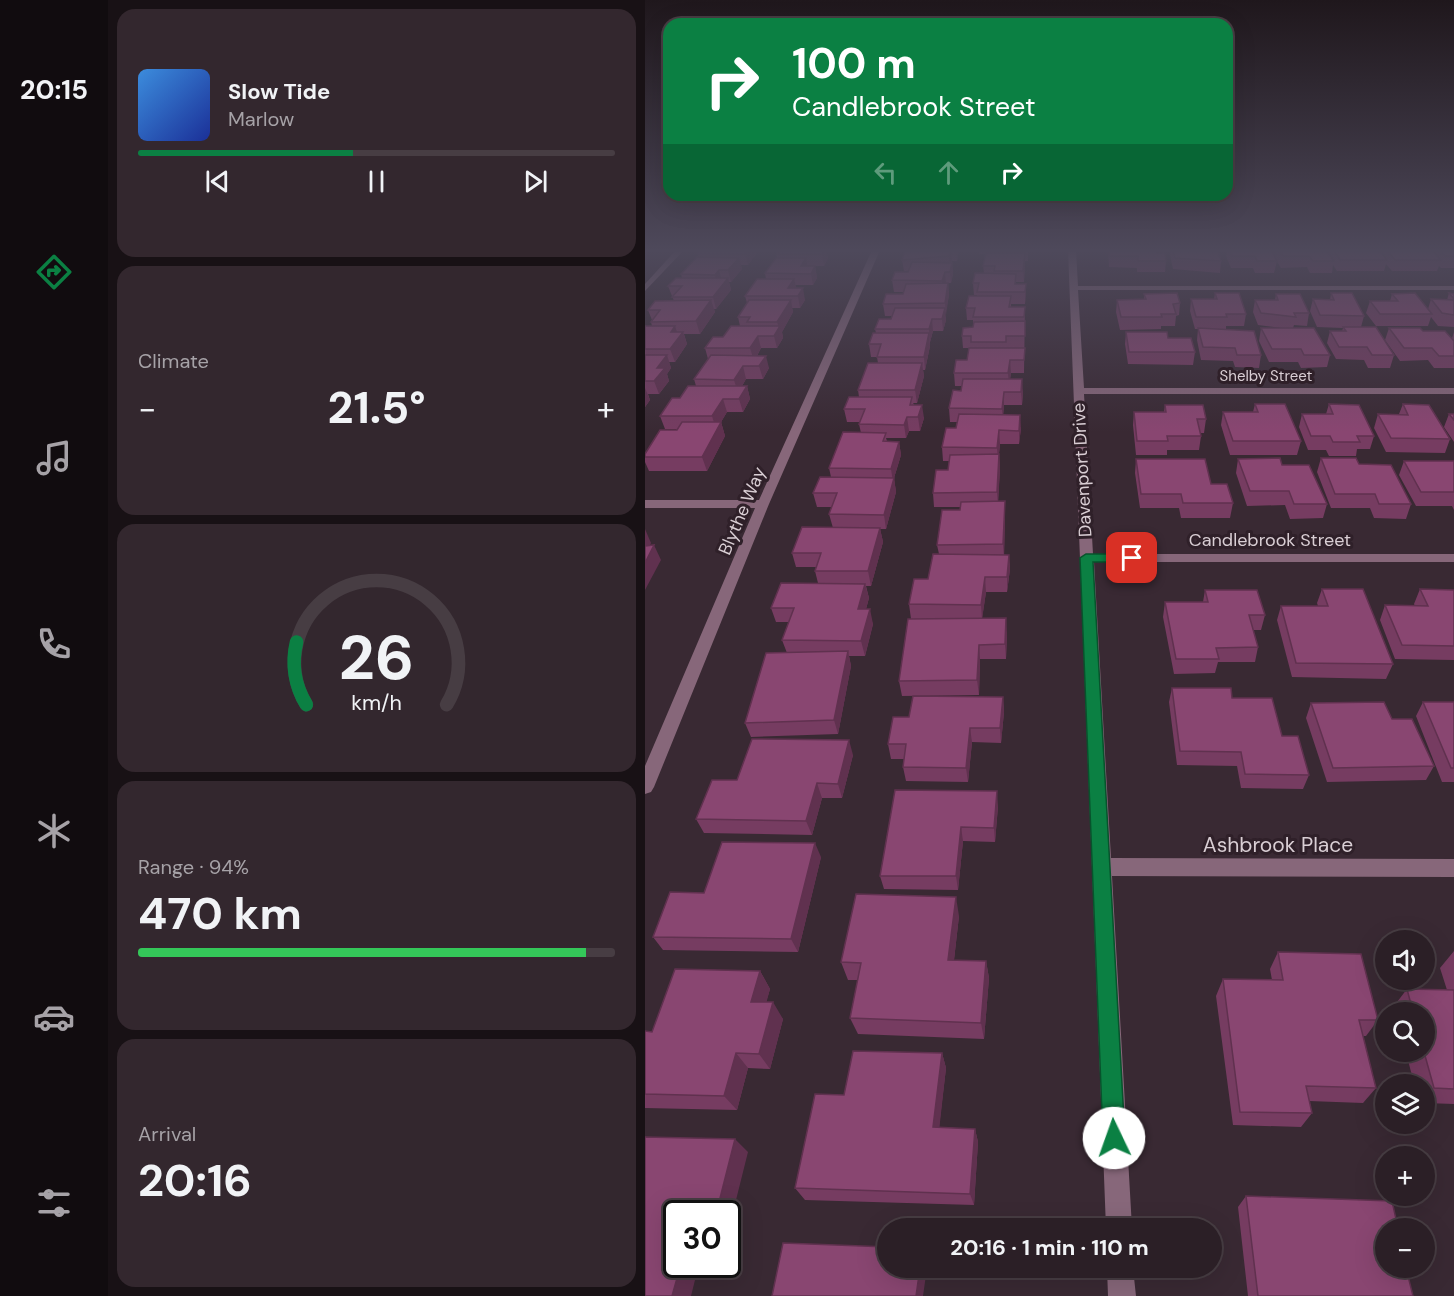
<!DOCTYPE html>
<html lang="en">
<head>
<meta charset="utf-8">
<style>
	:root { --surface:#2b1f26; --page:#33272e; --text:#f1f3f6; --muted:#a6a2a7; --line:#473d43; --accent:#0b8043 }
	body { margin:0; font-family:"DM Sans",sans-serif; background:var(--page); color:var(--text); height:100vh; display:flex; flex-direction:column; font-size:22px; white-space:nowrap }
	* { box-sizing:border-box; margin:0 }
	p { font-size:20px; color:var(--muted) }
	.icon { flex:none; width:33px; height:33px; fill:none; stroke:currentColor; stroke-width:2; stroke-linecap:round; stroke-linejoin:round }
	.map { position:relative; flex:1; overflow:hidden }
	.drawer { display:flex; flex-direction:column; gap:9px; padding:9px; background:#181115; width:537px }
	.drawer>* { flex:none }
	.banner { position:absolute; left:18px; top:18px; width:570px; height:183px; border-radius:18px; box-shadow:0 6px 24px #0002,0 0 0 2px var(--line); background:#0b8043; color:#fff; overflow:hidden }
	.buttons { position:absolute; left:730px; top:930px; display:grid; gap:12px }
	.buttons a { display:grid; place-items:center; width:60px; height:60px; border-radius:50%; background:var(--surface); box-shadow:0 6px 24px #0002,0 0 0 2px var(--line); font-size:30px }
	.speed { position:absolute; left:18px; top:1200px; display:flex; gap:12px; font-size:30px; font-weight:700; text-align:center }
	.speed>* { display:grid; place-content:center; width:78px; height:78px; border-radius:50%; background:var(--surface); box-shadow:0 6px 24px #0002,0 0 0 2px var(--line); line-height:1 }
	.speed .limit { border:3px solid #111; border-radius:9px; background:#fff; color:#111 }
	.pin { position:absolute; display:grid; place-items:center; width:51px; height:51px; color:#fff; margin:-26px; border-radius:12px; box-shadow:0 3px 9px #0006 }
	.me { position:absolute; width:66px; margin:-33px; rotate:357deg; stroke-linejoin:round; filter:drop-shadow(0 0 4px #0008) }
	.turn { display:flex; align-items:center; gap:21px; height:126px; padding:0 30px; font-size:27px }
	.turn .icon { width:78px; height:78px; stroke-width:2.5 }
	.turn b { display:block; font-size:42px; line-height:51px }
	.lanes { display:flex; align-items:center; height:57px; padding:0 30px; background:#0003; justify-content:center; gap:30px; direction:ltr }
	.lanes .off { opacity:.35 }
	.big { font-size:45px; font-weight:700; line-height:1.1 }
	.drawer .tile { flex:1; display:flex; flex-direction:column; justify-content:center; gap:9px; min-width:0; padding:0 21px; border-radius:18px; background:var(--page) }
	.drawer .dial { align-items:center; gap:0 }
	.dial svg { height:156px; overflow:visible; fill:none; stroke:var(--line); stroke-width:7; stroke-linecap:round; text-anchor:middle }
	.dial text { fill:var(--text); stroke:none }
	.song { display:flex; align-items:center; gap:18px }
	.cover { width:72px; height:72px; border-radius:9px; background:linear-gradient(135deg,hsl(210 70% 55%),hsl(230 70% 35%)) }
	.played { height:6px; border-radius:3px; background:linear-gradient(90deg,var(--accent) 45%,var(--line) 45%) }
	.keys { display:flex; justify-content:space-around; direction:ltr }
	.heat { display:flex; justify-content:space-between; align-items:center; font-size:33px; direction:ltr }
	.charge { height:9px; border-radius:4px; background:linear-gradient(90deg,#34c759 94%,var(--line) 0) }
	.trip { position:absolute; left:232px; top:1218px; width:345px; height:60px; border-radius:30px; background:var(--surface); box-shadow:0 6px 24px #0002,0 0 0 2px var(--line); font-weight:700; line-height:60px; text-align:center }
	main { display:flex; flex:1; min-height:0 }
	.dock { display:flex; flex-direction:column; width:108px; justify-content:space-around; align-items:center; background:#110c0f; color:var(--muted) }
	.dock .icon { width:42px; height:42px }
	.dock .selected { color:var(--accent) }
	.dock b { font-size:27px; color:var(--text) }
	.map>svg:first-child { display:block }
	.lines { fill:none; stroke-linecap:round; stroke-linejoin:round }
	.minor { fill:#87677a; fill-rule:evenodd }
	.wall { fill:#763c61 }
	.shaded-wall { fill:#60314f }
	.building { fill:#894671; stroke:#60314f; stroke-width:1.5 }
	.route { fill:#0b8043; stroke:#07532c; stroke-width:1.5 }
	.labels { text-anchor:middle; stroke-width:6; stroke-linejoin:round; paint-order:stroke }
	.far-street-label { font-size:15px; fill:#d9ced4; stroke:#2f2029 }
	.street-label { font-size:18px; fill:#d9ced4; stroke:#2f2029 }
	.near-street-label { font-size:21px; fill:#d9ced4; stroke:#2f2029 }
</style>
</head>
<body>
<main>
<nav class="dock">
<b>20:15</b>
<svg class="icon selected" aria-label="directions" viewBox="0 0 24 24"><path d="M12 3l9 9-9 9-9-9zM9 14v-3h6M13 9l2 2-2 2"/></svg>
<svg class="icon" aria-label="music" viewBox="0 0 24 24"><path d="M9 18V5l10-2v13"/><circle cx="6" cy="18" r="3"/><circle cx="16" cy="16" r="3"/></svg>
<svg class="icon" aria-label="phone" viewBox="0 0 24 24"><path d="M5 4h4l2 5-3 2q2 4 5 5l2-3 5 2v4C11 20 4 13 5 4z"/></svg>
<svg class="icon" aria-label="climate" viewBox="0 0 24 24"><path d="M12 3v18M4 7l16 10M4 17L20 7"/></svg>
<svg class="icon" aria-label="car" viewBox="0 0 24 24"><path d="M5 17H2v-5l4-1 3-4h7l3 4 3 1v5h-3M9 17h6M6 11h13"/><circle cx="7" cy="17" r="2"/><circle cx="17" cy="17" r="2"/></svg>
<svg class="icon" aria-label="filters" viewBox="0 0 24 24"><path d="M4 7h16M4 17h16"/><circle cx="9" cy="7" r="2"/><circle cx="15" cy="17" r="2"/></svg>
</nav>
<section class="drawer">
<div class="tile">
<div class="song"><i class="cover"></i><div><b>Slow Tide</b><p>Marlow</p></div></div>
<div class="played"></div>
<div class="keys"><svg class="icon" aria-label="previous" viewBox="0 0 24 24"><path d="M18 5L8 12l10 7zM5 5v14"/></svg><svg class="icon" aria-label="pause" viewBox="0 0 24 24"><path d="M8 5v14M16 5v14"/></svg><svg class="icon" aria-label="next" viewBox="0 0 24 24"><path d="M6 5l10 7-10 7zM19 5v14"/></svg></div>
</div>
<div class="tile"><p>Climate</p>
<div class="heat"><a>−</a><b class="big">21.5°</b><a>+</a></div>
</div>
<div class="tile dial"><svg viewBox="0 0 100 80">
<path d="M14 69A42 42 0 1 1 86 69"/>
<path d="M14 69A42 42 0 0 1 9 37" stroke="#0b8043"/>
<text x="50" y="56" font-size="32" font-weight="700">26</text>
<text x="50" y="72" font-size="11">km/h</text>
</svg></div>
<div class="tile"><p>Range · 94%</p><b class="big">470 km</b><div class="charge"></div></div>
<div class="tile"><p>Arrival</p><b class="big">20:16</b></div>
</section>
<div class="map">
<svg width="809" height="1296" viewBox="0 0 809 1296">
	<rect width="100%" height="100%" fill="#392933"/>
	<g class="lines">
		<!-- minor -->
		<path class="minor" d="M31,250h8l-39,41v-7z
			M227,250h8l-111,254 -115,283 -3,5 -6,2v-28l110,-258h-110v-8h114z
			M423,250h8l2,36h376v4h-376l6,98h370v6h-370l9,160h361v8h-360l17,296 343,1v18l-342,-1 20,352h-26z
			M462,1268h26l3,28h-28z"/>
	</g>
	<!-- wall -->
	<path class="wall" d="M55,250h59l-11,15h-7l1,4 -11,13h-2l2,8 -15,19h-2l1,3 -15,22h-16l3,10 -12,18h-6l2,6 -4,6 2,7 -10,13h-11l2,6 -5,7v-81h7l-1,-4 1,-2 -4,-10 26,-9 -6,-15 14,-8 -1,-4 18,-17 -2,-4z
		M131,250h50l2,8 -4,8h-16h7l2,12 -4,7h-18l1,3 9,12 -5,8h-8l1,4 -11,20 1,6 -6,10h-16l-4,8 12,12 -6,11h-17l-4,7h5l3,13 -7,13h-16l-6,10 4,14 -18,35h-58l-4,-9v-8l32,-25h-12l-5,-13 20,-18 16,-12 -2,-7 14,-20 -3,-11 35,-22 -2,-9 9,-14 -2,-7 21,-17 -1,-6 12,-15z
		M260,250h54l-2,11h-5l1,13 -2,9h-5h2l1,12 -4,20 1,5 -3,11h-10l-3,11v4l-5,24h-2l1,6 -7,27h-4l11,15 -4,13h-11l-3,7h-20l1,3 12,1 2,13 -7,23 2,14 -10,37h-6l3,13 -12,44h-5l3,12 -3,11 7,15 -8,32h-16l2,10 -13,68 -87,3 -6,-14 42,-70 -5,-13 7,-18h-13l-5,-14 47,-25 -3,-12 1,-4h-20l-4,-14 41,-25 -4,-14 3,-7h-15l-4,-14 18,-16 -2,-9 32,-35 -2,-9 1,-2h-13l-3,-13 15,-12 -1,-7 20,-27 -1,-6h-6l-2,-13 7,-11 -1,-4 16,-10 1,-3h-7l-2,-12 20,-10 1,-2h-10l-2,-12 16,-8 1,-1h-5l-2,-11z
		M334,250h49v11h-3l-1,21h-8v2h10l-1,20h-14v3h14l-1,66h-13l-1,6 13,13 -1,13h-18l-1,9 18,14 -2,16h-19l-1,10 1,14 -2,33h7v14l-1,40h5l1,14 -3,23h-21l-4,26 25,15 -1,26h-26l-1,36 -77,1 -3,-15 12,-62 -2,-15 19,-25 11,-25 -2,-9 23,-35v-3h-26l-1,-14 15,-23 1,-9h-6l-1,-14 14,-19 1,-6h-7l-1,-14 12,-17 1,-5h-7l-1,-13 13,-13 2,-12h-6l-1,-12 11,-9v-7h-6l-1,-12 11,-12v-1h-3l-1,-12 11,-10 -1,-7 2,-12h-6z
		M463,250h49v3l9,8 -1,11h-28v-4l-28,-1z
		M526,250h47l3,11 -1,12 -47,-4 -3,-14z
		M582,250h44l2,4v-4l56,4 1,-4h49l2,3 1,-3h72v18h-13l-2,-2 -2,5h-45l-6,-7 -2,7h-47l-4,-6 -1,8h-22l-3,-6 -26,1 -7,-11 3,4 -3,12h-19l-2,-5h-22l-5,-12z
		M570,293l31,21 -2,12h-18v3l35,26 -2,13 -24,-1 -2,-6 -32,-1 -4,-20 1,-11h-3l-5,-18 1,-12h23z
		M686,293l33,23 -3,11 33,28 -4,13h-22l-4,-8 -28,-1 -9,-16 3,-12h12l1,-3 -26,-1 -7,-16 3,-12 17,1z
		M804,293l5,1v33l-16,-1 -7,-9 -3,9h-52l-10,-13 4,-12h20l2,-7 36,15 3,-10 16,1z
		M499,294l36,9 -1,12 -3,1 -1,10h-14v3l-41,1 -4,-18 1,-12 27,-1z
		M631,294l33,19 -2,13 -13,-1 -1,3 37,27 -3,12 -26,1 -3,-6h-29l-10,-21 2,-13h21l-24,-3 -5,-13 2,-12h20z
		M744,328l34,3 29,7 2,-6v36h-20l-6,-8 -28,1 -15,-21z
		M481,332l42,6 27,14 -2,13 -65,-1 -3,-20z
		M610,404l46,37 -4,14h-67l-9,-30 2,-13h30z
		M684,404l45,32 -4,13h-13l-1,7h-27l-3,-6h-18l-9,-23 3,-13h24z
		M758,404l47,35 -5,14 -59,-1 -12,-24 4,-14h21z
		M520,405l41,14 -2,14h-4l1,3 -2,14h-32v5h-31l-3,-30 1,-13h30z
		M804,414h5v28l-10,-15z
		M676,458l90,46 -5,15 -32,-1 -4,-10h-39l-14,-36z
		M491,459l75,25 22,19 -3,15h-49l-2,-10h-39l-5,-35z
		M593,459l44,6 45,39 -4,14 -33,1 -5,-14 -38,1 -11,-33z
		M759,461h50v49l-2,-4h-36l-17,-31z
		M677,589l71,75 -7,15 -94,-2 -15,-57 4,-14h37l-1,-3z
		M775,589l34,1v70l-59,-1 -15,-39 5,-15 30,1 -1,-2z
		M560,590l60,25 -4,15h-8l5,17 -3,15h-37l-3,11 -41,1 -11,-57 2,-15h38z
		M527,688l60,10 50,38 27,39 -6,14 -62,-1 -4,-22 -60,-1 -8,-63z
		M358,697l1,15 -3,31 -29,-1 -4,40 -62,-1 -3,-14 1,-8h-13l-3,-15 21,-27z
		M778,702h31v80h-12l-26,-66z
		M666,703l81,16 42,47 -8,14 -99,2 -21,-64z
		M208,755l-11,43h-20l-10,37 -108,-2 -8,-14 41,-39z
		M353,806l-3,36 -32,-1 -5,49 -74,-1 -4,-13z
		M176,857l-23,95 -135,-2 -10,-13z
		M314,916l-5,44 32,1 3,17 -5,61 -126,-5 -8,-16 8,-38h-10l-7,-18z
		M809,951v153l-29,-1v-19h-11l-8,-32h19v-40h-30l-1,-6 13,-17 40,1 -7,-22z
		M633,952l100,68 -12,16h-3l13,52 -13,15 -54,-2 3,12 -11,14 -68,-2 -17,-129 7,-17 49,1 -2,-11z
		M115,971l10,18 -4,13 17,17 -13,50 -22,-1 -11,42 -92,-2v-77l7,1z
		M297,1053l4,15 -7,59 36,2 3,13 -4,63 -169,-5 -10,-12 49,-93z
		M601,1196l167,100h-165l-10,-89z"/>
	<!-- shaded-wall -->
	<path class="shaded-wall" d="M103,250h11l-11,15 -3,-11z
		M179,250h2l2,8 -4,8 -2,-12z
		M306,250l1,11 -2,7 -1,-12z
		M311,250h3l-2,11z
		M380,253v12l-1,17 -1,-11z
		M94,258l3,11 -11,13 -3,-12z
		M161,258l2,11 -7,-3z
		M307,263l1,11 -2,9 -1,-11z
		M170,266l2,12 -4,7 -2,-11z
		M74,270l3,12 -4,4 -3,-11z
		M300,272l1,11 -2,9 -2,-11z
		M83,278l3,12 -15,19 -3,-12z
		M149,279l3,11 -9,-2z
		M303,283l1,12 -3,20 -1,-12z
		M381,284v11l-1,9v-12z
		M158,288l2,12 -5,8 -2,-12z
		M66,300l4,12 -15,22 -4,-13z
		M146,300l2,12 -11,20 1,6 -6,10 -3,-12 5,-8 -2,-6z
		M300,308l1,12 -3,11 -1,-12z
		M287,319l1,12 -3,11 -1,-13z
		M30,326l4,12 4,-6 4,12 -12,18 -5,-13 1,-17z
		M284,333l1,13 -5,24 -1,-13z
		M113,336l3,12 -7,13 -4,-13z
		M22,355l4,13 -4,6 2,7 -10,13 -5,-13 3,-13z
		M121,356l3,12 -6,11 -4,-13z
		M365,360l1,13 -2,13 -1,-13z
		M277,363l2,13 -7,27 -2,-13z
		M98,366l3,13 -8,14 -4,-13z
		M377,379l1,13 -1,13 -1,-13z
		M102,386l3,13 -7,13 -4,-13z
		M0,388l5,12 -5,7z
		M359,392v13l-1,17 -1,-13z
		M78,399l4,13 -6,10 4,14 -18,35 -5,-14 14,-28 -4,-13z
		M277,405l2,13 -4,13 -2,-14z
		M375,415l1,13 -2,16v-13z
		M262,417l2,14 -3,7 -2,-13z
		M354,430l1,14 -2,18 -1,-14z
		M254,442l2,13 -7,23 2,14 -10,37 -2,-14 9,-33 -2,-13z
		M354,454l1,14 -2,39 -1,-15z
		M360,501v14l-1,44 -1,-15z
		M235,528l3,14 -12,44 -3,-15z
		M0,529l6,14 -6,12z
		M9,545l7,15 -16,30v-27z
		M364,555l1,14 -3,23v-15z
		M340,577l1,15 -4,28 -1,-15z
		M220,584l4,14 -7,25 -4,-14z
		M225,609l3,15 -8,32 -4,-15z
		M361,618l1,15 -1,26 -1,-15z
		M334,645l1,14 -1,36 -2,-15z
		M203,651l3,15 -13,68 -4,-14z
		M358,697l1,15 -3,31 -1,-15z
		M325,728l2,14 -4,40 -2,-14z
		M204,740l4,15 -11,43 -4,-14z
		M172,783l5,15 -10,37 -6,-14z
		M352,791l1,15 -3,36 -1,-14z
		M316,827l2,14 -5,49 -2,-14z
		M170,843l6,14 -23,95 -7,-13z
		M311,897l3,19 -7,61 -4,-17z
		M341,961l3,17 -5,61 -3,-16z
		M115,971l10,18 -8,30 -11,-17z
		M128,1002l10,17 -13,50 -11,-15z
		M91,1053l12,15 -11,42 -13,-14z
		M297,1053l4,15 -8,72 -5,-13z
		M330,1129l3,13 -4,63 -4,-11z
		M90,1139l13,13 -21,84v-22h-11z
		M36,1264h18l-8,32h-19z
		M275,1268h7l-4,28h-7z"/>
	<!-- building -->
	<path class="building" d="M55,250h48l-3,4 -48,-1z
		M135,250h44l-2,4h-45z
		M260,250h46l-2,6 -47,4z
		M464,250h48v3h8l1,8h-28v-5h-29z
		M528,250h45l3,11 -46,-3z
		M585,250h41l6,11h-20l-2,-5h-23z
		M634,250h47l8,11h-21l-4,-5h-26z
		M689,250h45l8,10h-47z
		M742,250h45l9,10h-46z
		M794,250h15v6h-9z
		M341,253h39l-2,18h-29l1,-5h-12z
		M52,257l42,1 -11,12h-9l-4,5 -34,-1z
		M131,258h30l-5,8h14l-4,8 -46,-1z
		M267,262l40,1 -2,9h-5l-3,9 -50,-1 3,-8h13z
		M330,273l41,1 -1,10h11l-1,8h-48l2,-9h-6z
		M31,278h52l-15,19h-41l10,-11h-14z
		M112,279h37l-6,9h15l-5,8h-53z
		M303,283l-3,20 -62,1 3,-10h17l3,-10z
		M532,293l3,10 -7,1 3,10h-15l1,3h-41l-4,-17 29,-1 -2,-5z
		M570,293h24l7,21h-20l1,3h-31l-5,-18h26z
		M686,293h21l12,23 -44,-1 -7,-16 21,1z
		M770,293l17,21h-52l-10,-13h28l-6,-7z
		M804,293l5,1v5z
		M631,294h24l9,19h-15l2,4 -35,-4 -6,-13h23z
		M324,296h42l-2,11h16l-1,10h-51l2,-9h-9z
		M786,299l23,1v15l-12,-2z
		M66,300l-15,21 -45,1 9,-12h-12l7,-9z
		M104,300h42l-14,22h-30l3,-5h-12z
		M250,308h50l-3,11h-10l-3,10h-54l4,-10h12z
		M380,321v15h-19v6h-35v-6h-9l1,-8 10,-1 1,-5z
		M0,326h30l-4,6h12l-13,17h-25z
		M86,326h49l-6,10h-16l-8,12h-45l8,-11h10z
		M698,327h33l18,28h-22l-5,-8h-28l-9,-16h16z
		M553,328l56,3 7,24h-24l-2,-7 -32,-1z
		M616,328h53l16,27h-26l-3,-6h-29z
		M744,328h31l3,3h22l9,10v15h-15l-7,-8h-28z
		M481,332h41l1,6h23l4,14h-66z
		M228,333h56l-5,24h-47l4,-13h-12z
		M324,348h56l-1,12h-14l-2,13h-54l2,-13h11z
		M0,355h22l-10,13h8l-11,13h-9z
		M66,355l55,1 -7,10h-16l-9,14 -40,-1z
		M223,363h54l-7,27h-57z
		M318,379h59l-1,13h-17l-2,17 -53,-1 4,-18 8,1z
		M43,386h59l-8,13h-16l-11,17h-52l12,-18h8z
		M204,397h63l-2,8h12l-4,12h-11l-3,8 -45,-1 6,-15h-21z
		M610,404h30l16,37h-68l-10,-29h35z
		M684,404l30,1 15,31h-17l3,6h-27l-3,-6h-19l-9,-22h31z
		M758,404l26,1 21,34 -59,-1 -13,-24 30,1z
		M520,405h38l3,14h-9l4,17h-34l1,5h-31l-3,-29h32z
		M314,414l61,1 -1,16 -20,-1 -2,18 -55,-1 4,-19h10z
		M804,414h5v6z
		M37,422h39l-19,35h-57v-3l15,-24h17z
		M198,432l43,1 -3,8 16,1 -8,27 -62,-1z
		M354,454l-2,38 -64,1 3,-23h12l2,-15z
		M635,458l2,7h27l18,39h-33l-5,-13h-39l-12,-32z
		M676,458h35l3,6 32,1 20,39h-32l-4,-10h-40z
		M491,459h69l6,25h16l6,19h-50l-2,-9h-40z
		M759,461h50v31h-33z
		M175,477l74,1 -10,37 -55,-1 8,-21h-24z
		M360,501l-2,43 -66,1 5,-35h18l1,-8z
		M157,527l78,1 -12,43h-53l6,-18h-29z
		M9,545l-9,18v-17z
		M288,554l76,1 -2,22h-22l-4,28 -72,-1 5,-25h14z
		M136,583l84,1 -7,25h12l-9,32 -79,-1 12,-32h-23z
		M677,589h41l30,75 -97,-1 -15,-57h47z
		M775,589l34,1v56l-52,-1 -17,-40 43,1z
		M560,590h52l8,25h-16l9,32 -42,1 3,11h-43l-11,-57h43z
		M361,618l-1,26 -26,1 -2,35 -78,1 9,-62z
		M203,651l-14,69 -89,3 21,-70z
		M527,688h59l1,10h40l10,38h16l11,39 -64,-1 -4,-22 -61,-1z
		M268,696l90,1 -3,31h-30l-4,40 -63,-1 3,-23h-18l5,-27h16z
		M739,702l8,17h20l22,47 -101,2 -22,-65z
		M778,702h31v66h-3z
		M107,739l97,1 -11,44 -21,-1 -11,38 -110,-2 16,-39h25z
		M250,790l102,1 -3,37 -33,-1 -5,49h-76z
		M77,842l93,1 -24,96 -138,-2 17,-45 34,1z
		M211,894l100,3 -8,63 38,1 -5,62 -131,-5 11,-55 -20,-1z
		M633,952l83,2 17,66h-19l17,68 -70,-2 6,27 -72,-1 -17,-133 60,1z
		M30,969l85,2 -9,31h22l-14,52 -23,-1 -12,43 -79,-2v-63l7,1z
		M762,989l47,1v99l-20,-1 -10,-36h1v-40h-12z
		M208,1051l89,2 -9,74 42,2 -5,65 -175,-6 20,-94 29,1z
		M0,1137l90,2 -19,75h-39v50h4l-9,32h-27z
		M601,1196l146,5 6,27h-12v40h20l7,28h-155z
		M138,1243l105,4v21h32l-4,28h-144z"/>
	<!-- sky -->
	<linearGradient id="sky" x2="0" y2="1"><stop stop-color="#1f171c"/><stop offset="0.58" stop-color="#4e495b"/><stop offset="1" stop-color="#4e495b" stop-opacity="0"/></linearGradient>
	<rect width="809" height="432" fill="url(#sky)"/>
	<!-- route -->
	<path class="route" d="M441,554h46l6,4 -6,4h-39l32,576 -3,8 -8,3 -8,-3 -3,-8 -23,-580z"/>
	<g class="labels">
		<!-- far-street labels -->
		<g class="far-street-label">
			<text x="621" y="381">Shelby Street</text>
		</g>
		<!-- street labels -->
		<g class="street-label">
			<text transform="translate(437 470) rotate(-93)" y="6">Davenport Drive</text>
			<text transform="translate(97 511) rotate(-67)" y="6">Blythe Way</text>
			<text x="625" y="546">Candlebrook Street</text>
		</g>
		<!-- near-street labels -->
		<g class="near-street-label">
			<text x="633" y="852">Ashbrook Place</text>
		</g>
	</g>
</svg>
<div class="buttons">
<a><svg class="icon" aria-label="sound" viewBox="0 0 24 24"><path d="M4 9h4l5-4v14l-5-4H4zM17 9q2 3 0 6"/></svg></a>
<a><svg class="icon" aria-label="search" viewBox="0 0 24 24"><circle cx="10" cy="10" r="6"/><path d="M15 15l6 6"/></svg></a>
<a><svg class="icon" aria-label="layers" viewBox="0 0 24 24"><path d="M12 4l9 5-9 5-9-5zM3 14l9 5 9-5"/></svg></a>
<a>+</a>
<a>−</a>
</div>
<div class="speed"><div class="limit">30</div></div>
<div class="pin" style="left:487px;top:558px;background:#d93025"><svg class="icon" aria-label="arrive" viewBox="0 0 24 24"><path d="M6 21V4h12l-3 4 3 4H6"/></svg></div>
<svg class="me" style="left:469px;top:1138px" viewBox="-20 -20 40 40"><circle r="19" fill="#fff"/><path d="M0-13L10 11 0 6-10 11z" fill="#0b8043"/></svg>
<div class="trip">20:16 · 1 min · 110 m</div>
<div class="banner">
<div class="turn"><svg class="icon" aria-label="right" viewBox="0 0 24 24"><path d="M7 20v-9h11M14 6l5 5-5 5"/></svg><div><b>100 m</b>Candlebrook Street</div></div>
<div class="lanes"><svg class="icon off" aria-label="left" viewBox="0 0 24 24"><path d="M17 20v-9H6M10 6l-5 5 5 5"/></svg><svg class="icon off" aria-label="ahead" viewBox="0 0 24 24"><path d="M12 20V5M6 11l6-6 6 6"/></svg><svg class="icon" aria-label="right" viewBox="0 0 24 24"><path d="M7 20v-9h11M14 6l5 5-5 5"/></svg></div>
</div>
</div>
</main>
</body>
</html>
